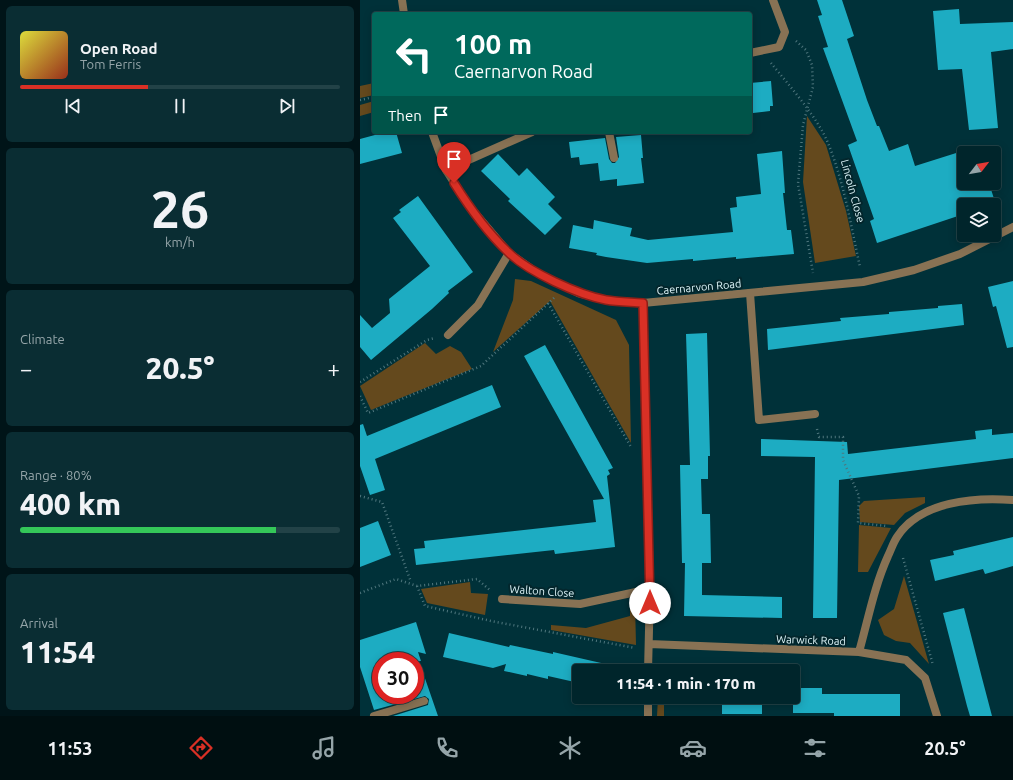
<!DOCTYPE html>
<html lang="en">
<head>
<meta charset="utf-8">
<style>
	:root { --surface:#00252b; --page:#0a2d33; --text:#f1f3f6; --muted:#95a5a9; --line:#224247; --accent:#d93025 }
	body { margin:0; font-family:Ubuntu,sans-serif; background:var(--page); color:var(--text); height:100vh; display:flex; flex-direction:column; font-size:15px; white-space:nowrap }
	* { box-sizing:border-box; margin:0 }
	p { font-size:13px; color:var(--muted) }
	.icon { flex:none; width:22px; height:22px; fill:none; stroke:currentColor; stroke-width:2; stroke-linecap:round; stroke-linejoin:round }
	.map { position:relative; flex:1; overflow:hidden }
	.side { display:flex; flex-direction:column; gap:6px; padding:6px; background:#001418; width:360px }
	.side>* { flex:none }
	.banner { position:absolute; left:12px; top:12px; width:380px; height:122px; border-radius:4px; box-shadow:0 2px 10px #0003,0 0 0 1px var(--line); background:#00695c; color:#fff; overflow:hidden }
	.needle { width:26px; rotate:59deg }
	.buttons { position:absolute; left:597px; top:146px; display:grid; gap:8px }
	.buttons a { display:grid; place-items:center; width:44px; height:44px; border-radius:4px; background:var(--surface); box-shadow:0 2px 10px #0003,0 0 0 1px var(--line); font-size:20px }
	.speed { position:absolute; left:12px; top:652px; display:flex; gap:8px; font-size:20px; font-weight:700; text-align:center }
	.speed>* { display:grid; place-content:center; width:52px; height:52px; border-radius:50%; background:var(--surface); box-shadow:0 2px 10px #0003,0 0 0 1px var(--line); line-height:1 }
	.speed .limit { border:6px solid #d22; background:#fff; color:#111 }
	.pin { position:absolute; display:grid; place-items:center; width:34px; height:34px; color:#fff; margin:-41px -17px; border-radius:50% 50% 50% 0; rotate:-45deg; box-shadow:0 0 4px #0007 }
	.pin .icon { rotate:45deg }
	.me { position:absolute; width:44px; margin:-22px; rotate:0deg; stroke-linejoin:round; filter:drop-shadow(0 0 3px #0008) }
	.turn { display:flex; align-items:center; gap:14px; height:84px; padding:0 16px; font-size:18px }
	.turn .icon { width:52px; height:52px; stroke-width:2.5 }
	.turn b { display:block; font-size:28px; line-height:34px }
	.then { display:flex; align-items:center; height:38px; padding:0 16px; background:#0003; gap:8px; font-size:15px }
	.big { font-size:30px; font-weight:800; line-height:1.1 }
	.side .tile { flex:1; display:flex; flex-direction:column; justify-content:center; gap:6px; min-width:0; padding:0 14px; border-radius:6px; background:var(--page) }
	.side .dial { align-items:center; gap:0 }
	.dial b { font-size:52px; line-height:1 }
	.song { display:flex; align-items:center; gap:12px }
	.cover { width:48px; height:48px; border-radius:6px; background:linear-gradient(135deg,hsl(60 70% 55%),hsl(10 70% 35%)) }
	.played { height:4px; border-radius:2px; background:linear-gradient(90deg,var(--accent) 40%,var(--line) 40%) }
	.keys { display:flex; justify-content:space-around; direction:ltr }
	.heat { display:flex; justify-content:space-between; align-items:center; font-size:22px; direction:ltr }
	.charge { height:6px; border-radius:3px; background:linear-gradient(90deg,#34c759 80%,var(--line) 0) }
	.trip { position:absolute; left:212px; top:664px; width:228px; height:40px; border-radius:4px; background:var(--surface); box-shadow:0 2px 10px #0003,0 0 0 1px var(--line); font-weight:800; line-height:40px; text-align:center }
	.dock { display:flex; height:64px; justify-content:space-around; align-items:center; background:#000f11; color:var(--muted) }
	.dock .icon { width:28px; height:28px }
	.dock .on { color:var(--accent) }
	.dock b { font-size:18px; color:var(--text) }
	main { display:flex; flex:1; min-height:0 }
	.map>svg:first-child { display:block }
	.green { fill:#64491d }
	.building { fill:#1dacc2; fill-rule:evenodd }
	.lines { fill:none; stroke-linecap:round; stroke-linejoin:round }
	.path { stroke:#4f777e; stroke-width:2.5; stroke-dasharray:1 3; stroke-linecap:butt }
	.service { stroke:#887254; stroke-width:8 }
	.minor { stroke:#887254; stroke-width:8 }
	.route-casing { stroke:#8d1f18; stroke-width:10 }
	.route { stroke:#d93025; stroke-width:7 }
	.labels { text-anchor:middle; stroke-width:4; stroke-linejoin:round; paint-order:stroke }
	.street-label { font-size:11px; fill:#dff6fa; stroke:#03262c }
</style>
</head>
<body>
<main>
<section class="side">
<div class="tile">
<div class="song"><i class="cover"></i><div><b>Open Road</b><p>Tom Ferris</p></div></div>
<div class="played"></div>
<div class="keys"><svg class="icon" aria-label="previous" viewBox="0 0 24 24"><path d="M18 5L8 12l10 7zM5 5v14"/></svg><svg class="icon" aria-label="pause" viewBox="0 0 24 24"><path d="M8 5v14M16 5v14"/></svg><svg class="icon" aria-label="next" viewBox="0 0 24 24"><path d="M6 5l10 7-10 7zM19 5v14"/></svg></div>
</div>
<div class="tile dial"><b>26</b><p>km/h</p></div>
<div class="tile"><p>Climate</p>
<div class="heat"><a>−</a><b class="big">20.5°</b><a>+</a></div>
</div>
<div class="tile"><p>Range · 80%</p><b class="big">400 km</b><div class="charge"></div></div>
<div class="tile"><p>Arrival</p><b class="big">11:54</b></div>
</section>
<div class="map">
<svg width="653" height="716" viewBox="0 0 653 716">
	<rect width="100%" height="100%" fill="#003139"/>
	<!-- green -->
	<path class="green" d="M14,83v12l-14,3v-12z
		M14,101v11l-14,4v-11z
		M447,116l19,29 20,66 10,45 -41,7 -12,-81z
		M155,279l16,2 85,39 13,25 2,98 -81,-142 -57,51 20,-52z
		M65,343l11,11 14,-8 11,6 11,17 -101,41 -11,-24z
		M565,497v6l-20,10 -11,12 -34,-3 -1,-16 5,-5z
		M499,525l32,3 -23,44h-10z
		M544,576l25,88 -19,-21 -14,-2 -12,-6 -6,-15 16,-11z
		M110,582l1,11 17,1 -3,21 -58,-12 -6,-14z
		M270,599l5,3 1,43 -85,-15v-5l35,3 44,-12z
		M298,697h6v19h-7z"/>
	<!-- building -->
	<path class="building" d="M457,0h25l12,36 -7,3 20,61 10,26h2l10,25 19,-7 7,22 57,-18 2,5h-10v30h25l7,22h-32v9l-87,29 -7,-22 4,-2 -26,-74 9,-4 -34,-93 5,-1 -10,-31 4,-1z
		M599,9l1,15 53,-2v27l-22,3 7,76 -29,2 -7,-61 -24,1 -5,-59z
		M411,81l2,25h-3v5l-17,2 -1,-5h-2v-25z
		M26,132h10l6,21 -42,11v-25z
		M281,135l2,23h-2l3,25 -27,3v-7l-17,2 -2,-18 -18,2 -1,-8 -8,1 -2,-16 36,-4 4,21 3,4h3l4,-6 -3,-20z
		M422,151l3,42h-2l4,37h4l3,24 -58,5v-2l-43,4v-2l-46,4 -41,-6 -10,-2 1,-2 -28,-5 4,-23 20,4 1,-9 38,8 -2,8 18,4 85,-8 -3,-24 7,-1 -1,-10 25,-3 -4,-40z
		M138,154l21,22 8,-8 28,29 -7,7 14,14 -17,17 -37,-34 2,-2 -29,-28z
		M58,196l55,76 -25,19 1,2 -17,16 -61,51 -11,-13v-32l12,13 18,-15 -1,-14 41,-33 -37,-48 8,-6 -2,-2z
		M653,281v66l-6,1 -11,-42 -3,1 -5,-20z
		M602,304l2,21 -196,25 -1,-21 74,-8 -1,-3 49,-4v-2l49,-4v-2z
		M347,333l3,123h-2v23h-7l1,35h8l1,49h-9v32l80,2v21l-98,-2 1,-53h-3l-2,-98h10l-4,-131z
		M185,345l68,123 -5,2 2,4 -3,2 8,71 -60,7 -1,-4 -138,15 -2,-16 11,-1 -1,-7 172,-19 -3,-22 11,-1 -80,-143z
		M132,385l9,22 -126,52 10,31 -15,5 -10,-29v-41l3,-1 4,12z
		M632,429v6l21,-2v25l-174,22 -2,138h-24l2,-161 -54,-1v-17l86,3 1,12 128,-15 -1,-8z
		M18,521l13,34 -31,12v-39z
		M653,537v29l-28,8 -2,-5 -48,12 -5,-21 24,-5 -1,-4z
		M604,608l18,70 10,38h-22l-3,-10 -24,-93z
		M56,622l10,32 -8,-2 3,9h-2l19,55h-45l35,-11 1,-6 -4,-3 -51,14 -14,-43v-27zM21,661h34v34h-34z
		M89,633l60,14 1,-2 43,9v-2l70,16 -1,3h-43v12l-31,-7v3l-21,-5v2l-23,-5 2,-7 -13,4 -50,-11z
		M433,688h29v6h78v22h-66v-3h-41z
		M236,697h21l-1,5z
		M362,697h40v17h-40z"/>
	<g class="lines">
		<!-- path -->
		<path class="path" d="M436,41l10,9 6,15 1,22 -10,38 -5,59 15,89
			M411,63c17,21 47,55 57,80 16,39 23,83 32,124
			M0,100l14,-3
			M188,303l83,144
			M0,382l67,-42 8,-2
			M0,396l8,17 113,-47 74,-69
			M457,429l2,8h24v23l16,36 -1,27 29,3
			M0,496l22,6 29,80
			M543,558l30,107
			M57,586l8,20 66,15 144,27
			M0,593l36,-14 21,7 60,-7 14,12"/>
		<!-- service -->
		<path class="service" d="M249,132l5,26
			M86,170l86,-38
			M390,293l9,127 56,-6
			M14,716l50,-15"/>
		<!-- minor -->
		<path class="minor" d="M42,0l2,14
			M390,53l29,-6 6,-15 -12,-32
			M72,132l14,38 24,37 39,46 27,19 42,21 28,7 37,3 220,-21 51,-12 46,-16 53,-27
			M283,303l7,286 -2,82
			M88,335l30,-30 31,-52
			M142,599l78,5 70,-15
			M289,644l210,8 47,8 19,18 12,38
			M499,652c9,-32 15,-65 29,-96 3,-6 5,-13 9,-19 23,-36 78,-40 116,-37
			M288,716v-19"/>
	</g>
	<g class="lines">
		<!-- route casing -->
		<g class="route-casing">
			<path id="route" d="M94,183c15,24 33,49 54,69 20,20 71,43 98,48 12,2 25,2 37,3l7,300"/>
		</g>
		<!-- route -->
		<use href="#route" class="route"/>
	</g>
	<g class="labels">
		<!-- street labels -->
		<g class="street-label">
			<text transform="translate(493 191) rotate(75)" y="4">Lincoln Close</text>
			<text transform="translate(339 287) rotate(-5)" y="4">Caernarvon Road</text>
			<text transform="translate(182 591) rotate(4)" y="4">Walton Close</text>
			<text transform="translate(451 640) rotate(2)" y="4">Warwick Road</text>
		</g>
	</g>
</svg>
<div class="buttons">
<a><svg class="needle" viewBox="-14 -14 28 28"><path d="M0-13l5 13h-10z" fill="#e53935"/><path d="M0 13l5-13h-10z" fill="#95a5a9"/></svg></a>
<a><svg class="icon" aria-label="layers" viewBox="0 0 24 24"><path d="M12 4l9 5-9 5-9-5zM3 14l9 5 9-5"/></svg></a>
</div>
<div class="speed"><div class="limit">30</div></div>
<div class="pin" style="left:94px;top:183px;background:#d93025"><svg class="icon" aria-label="arrive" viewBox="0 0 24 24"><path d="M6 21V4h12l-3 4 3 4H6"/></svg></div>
<svg class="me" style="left:290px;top:603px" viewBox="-20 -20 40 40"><circle r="19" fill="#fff"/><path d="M0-13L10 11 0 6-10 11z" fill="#d93025"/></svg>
<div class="trip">11:54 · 1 min · 170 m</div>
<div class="banner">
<div class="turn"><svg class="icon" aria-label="left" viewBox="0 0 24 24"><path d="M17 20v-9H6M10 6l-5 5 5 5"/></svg><div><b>100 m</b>Caernarvon Road</div></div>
<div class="then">Then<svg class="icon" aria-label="arrive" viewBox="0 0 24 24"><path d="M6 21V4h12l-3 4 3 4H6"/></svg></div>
</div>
</div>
</main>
<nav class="dock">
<b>11:53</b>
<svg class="icon on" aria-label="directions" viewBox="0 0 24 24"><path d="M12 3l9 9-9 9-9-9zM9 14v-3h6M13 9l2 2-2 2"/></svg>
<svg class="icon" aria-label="music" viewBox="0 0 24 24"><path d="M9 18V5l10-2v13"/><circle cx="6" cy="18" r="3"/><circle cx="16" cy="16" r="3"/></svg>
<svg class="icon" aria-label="phone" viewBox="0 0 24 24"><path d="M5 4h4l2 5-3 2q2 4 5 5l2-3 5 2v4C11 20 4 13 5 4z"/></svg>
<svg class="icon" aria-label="climate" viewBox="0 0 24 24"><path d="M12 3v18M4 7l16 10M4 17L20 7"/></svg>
<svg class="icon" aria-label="car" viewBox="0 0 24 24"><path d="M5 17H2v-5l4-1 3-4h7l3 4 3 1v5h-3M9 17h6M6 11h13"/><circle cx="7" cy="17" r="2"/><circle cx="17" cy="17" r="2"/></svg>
<svg class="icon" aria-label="filters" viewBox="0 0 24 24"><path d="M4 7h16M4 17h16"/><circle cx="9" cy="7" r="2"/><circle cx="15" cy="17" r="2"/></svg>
<b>20.5°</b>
</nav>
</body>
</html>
